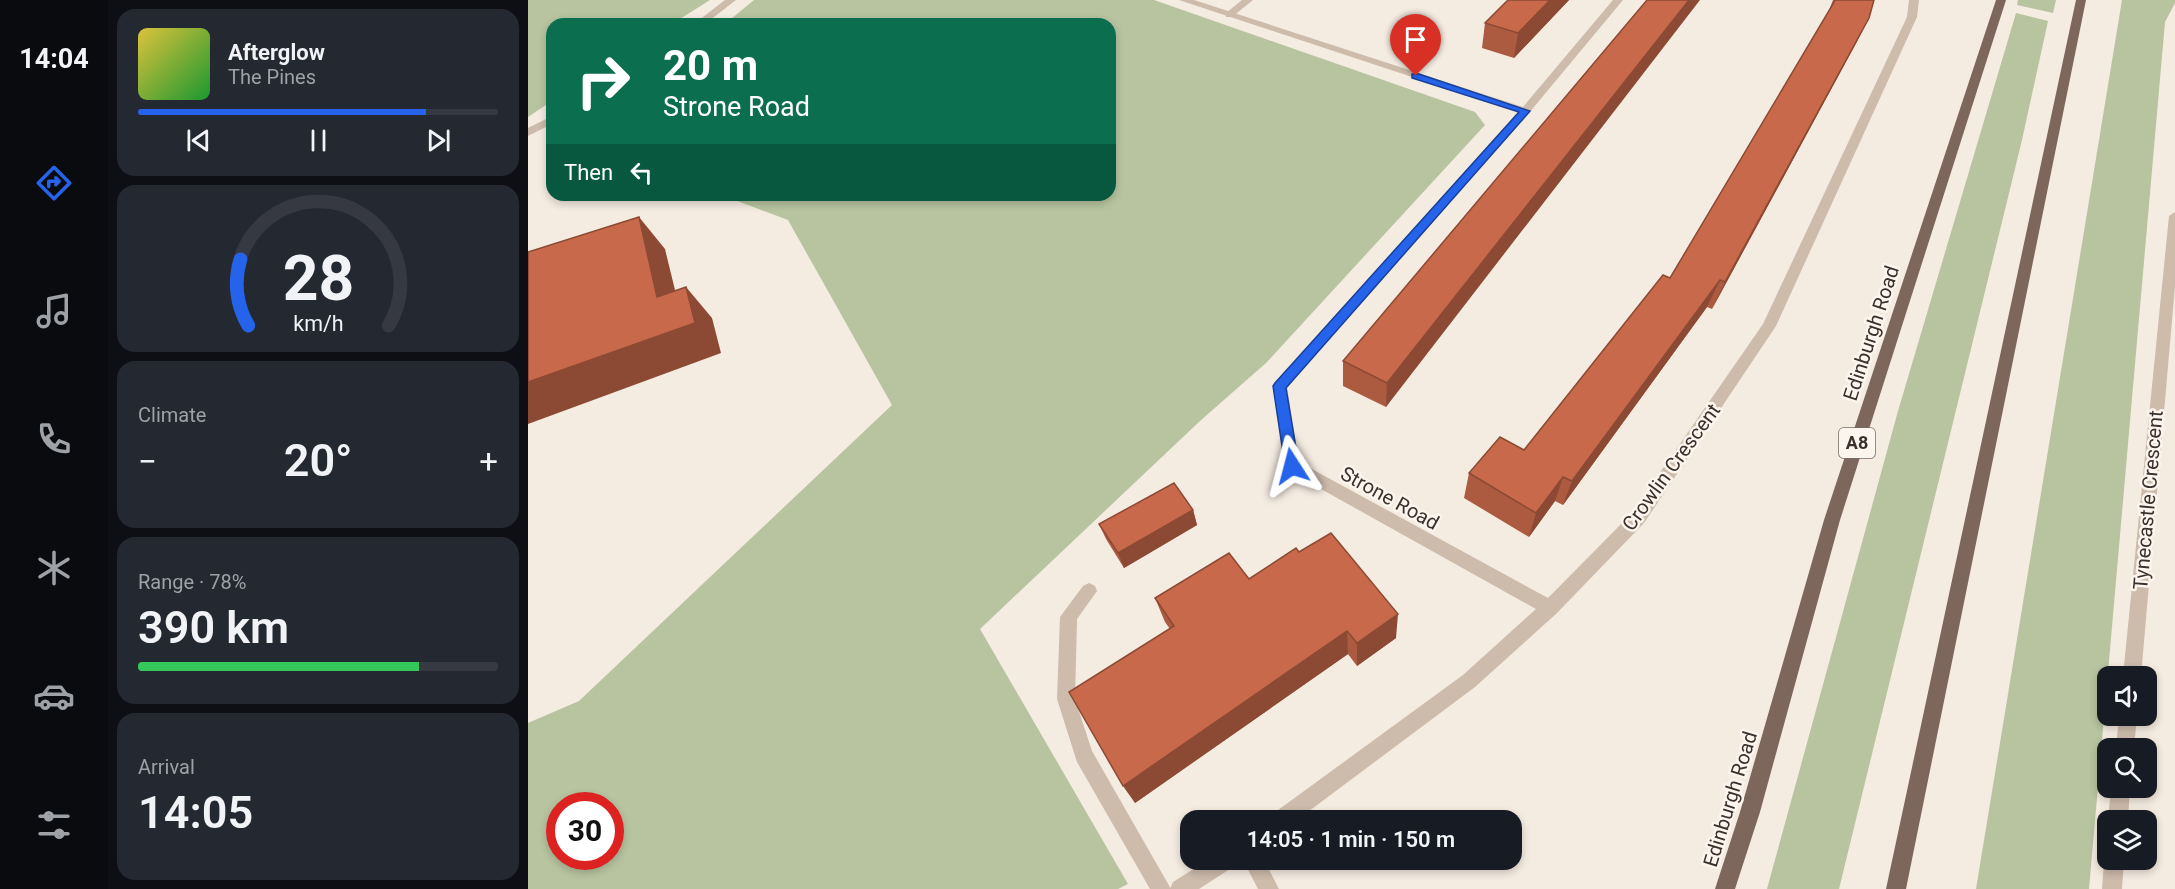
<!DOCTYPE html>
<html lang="en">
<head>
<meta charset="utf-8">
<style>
	:root { --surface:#171b24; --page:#242831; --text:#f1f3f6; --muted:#9ea1a6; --line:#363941; --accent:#2563eb }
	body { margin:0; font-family:Roboto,sans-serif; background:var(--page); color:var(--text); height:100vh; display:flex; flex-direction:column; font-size:22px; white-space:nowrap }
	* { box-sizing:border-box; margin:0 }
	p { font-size:20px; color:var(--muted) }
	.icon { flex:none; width:33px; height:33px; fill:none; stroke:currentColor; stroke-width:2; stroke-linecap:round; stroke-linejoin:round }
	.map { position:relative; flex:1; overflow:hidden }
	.panel { display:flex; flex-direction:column; gap:9px; padding:9px; background:#0d0f14; width:420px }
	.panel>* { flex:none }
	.hud { position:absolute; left:18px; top:18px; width:570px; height:183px; border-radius:18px; box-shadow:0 3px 9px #0003; background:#0b6e4f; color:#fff; overflow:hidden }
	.tools { position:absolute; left:1569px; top:666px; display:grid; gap:12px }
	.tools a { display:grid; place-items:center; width:60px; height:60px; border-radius:12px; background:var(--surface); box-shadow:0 3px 9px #0003; font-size:30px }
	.speed { position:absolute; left:18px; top:792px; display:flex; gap:12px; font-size:30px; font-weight:700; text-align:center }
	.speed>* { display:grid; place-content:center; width:78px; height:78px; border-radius:50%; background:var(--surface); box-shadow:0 3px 9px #0003; line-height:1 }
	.speed .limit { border:9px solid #d22; background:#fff; color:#111 }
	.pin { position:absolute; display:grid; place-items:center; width:51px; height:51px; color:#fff; margin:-62px -26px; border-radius:50% 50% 50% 0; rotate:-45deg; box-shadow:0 0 6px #0007 }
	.pin .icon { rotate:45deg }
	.me { position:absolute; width:66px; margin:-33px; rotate:351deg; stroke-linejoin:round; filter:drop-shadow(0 0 4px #0008) }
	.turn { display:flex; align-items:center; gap:21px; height:126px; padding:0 18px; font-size:27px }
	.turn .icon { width:78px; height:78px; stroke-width:2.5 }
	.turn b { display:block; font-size:42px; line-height:51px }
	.then { display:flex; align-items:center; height:57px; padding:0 18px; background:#0003; gap:12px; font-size:22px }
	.big { font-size:45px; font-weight:600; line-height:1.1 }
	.panel .card { flex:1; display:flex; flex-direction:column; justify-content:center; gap:9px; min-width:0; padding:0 21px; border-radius:18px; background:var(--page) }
	.panel .dial { align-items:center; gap:0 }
	.dial svg { height:156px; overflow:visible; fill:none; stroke:var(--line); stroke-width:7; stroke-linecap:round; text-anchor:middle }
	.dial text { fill:var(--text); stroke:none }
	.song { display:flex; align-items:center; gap:18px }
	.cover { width:72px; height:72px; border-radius:9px; background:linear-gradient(135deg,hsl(50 70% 55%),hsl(130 70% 35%)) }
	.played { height:6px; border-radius:3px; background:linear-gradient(90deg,var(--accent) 80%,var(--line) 80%) }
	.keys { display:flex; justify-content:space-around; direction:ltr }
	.heat { display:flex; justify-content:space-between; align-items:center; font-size:33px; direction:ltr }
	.charge { height:9px; border-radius:4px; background:linear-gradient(90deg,#34c759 78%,var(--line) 0) }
	.trip { position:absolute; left:652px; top:810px; width:342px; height:60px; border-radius:18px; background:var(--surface); box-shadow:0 3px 9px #0003; font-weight:600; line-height:60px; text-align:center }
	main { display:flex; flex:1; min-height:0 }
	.tabs { display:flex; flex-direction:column; width:108px; justify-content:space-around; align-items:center; background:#090b0e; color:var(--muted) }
	.tabs .icon { width:42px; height:42px }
	.tabs .active { color:var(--accent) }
	.tabs b { font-size:27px; color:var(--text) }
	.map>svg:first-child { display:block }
	.green { fill:#b8c4a0; fill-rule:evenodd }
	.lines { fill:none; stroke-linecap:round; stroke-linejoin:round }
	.lane { fill:#cdbbac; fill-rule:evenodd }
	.street { fill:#cdbbac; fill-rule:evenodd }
	.primary { fill:#7d675c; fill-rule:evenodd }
	.wall { fill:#ac5a40 }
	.shaded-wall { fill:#8c4a34 }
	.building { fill:#c8694b; stroke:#8c4a34; stroke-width:1.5 }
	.route { fill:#2563eb; stroke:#184099; stroke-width:1.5 }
	.labels { text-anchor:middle; stroke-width:5; stroke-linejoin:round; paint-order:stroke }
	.shield { fill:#fbf5ee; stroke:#756b66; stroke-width:1.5 }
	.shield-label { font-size:18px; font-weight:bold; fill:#3b302b }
	.street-label { font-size:20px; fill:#3b302b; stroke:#fbf5ee }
</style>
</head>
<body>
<main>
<nav class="tabs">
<b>14:04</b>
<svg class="icon active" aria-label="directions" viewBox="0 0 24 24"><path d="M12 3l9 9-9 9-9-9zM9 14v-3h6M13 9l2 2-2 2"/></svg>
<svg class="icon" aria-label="music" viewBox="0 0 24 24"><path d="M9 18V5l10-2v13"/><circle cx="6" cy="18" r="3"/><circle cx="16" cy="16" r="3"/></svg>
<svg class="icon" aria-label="phone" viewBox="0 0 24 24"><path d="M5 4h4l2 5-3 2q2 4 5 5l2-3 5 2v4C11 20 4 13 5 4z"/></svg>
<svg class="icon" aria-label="climate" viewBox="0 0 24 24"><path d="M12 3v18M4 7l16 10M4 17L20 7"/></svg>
<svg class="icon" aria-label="car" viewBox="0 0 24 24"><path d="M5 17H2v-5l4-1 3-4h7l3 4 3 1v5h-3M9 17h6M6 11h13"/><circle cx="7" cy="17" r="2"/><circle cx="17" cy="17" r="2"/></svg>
<svg class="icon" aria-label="filters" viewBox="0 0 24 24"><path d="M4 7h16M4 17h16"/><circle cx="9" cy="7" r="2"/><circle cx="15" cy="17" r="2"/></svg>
</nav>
<section class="panel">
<div class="card">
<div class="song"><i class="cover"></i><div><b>Afterglow</b><p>The Pines</p></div></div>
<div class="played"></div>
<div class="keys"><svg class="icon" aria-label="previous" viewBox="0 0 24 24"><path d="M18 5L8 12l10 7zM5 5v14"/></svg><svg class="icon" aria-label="pause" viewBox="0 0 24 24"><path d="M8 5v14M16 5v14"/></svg><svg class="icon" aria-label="next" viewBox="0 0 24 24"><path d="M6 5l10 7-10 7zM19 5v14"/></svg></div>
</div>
<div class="card dial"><svg viewBox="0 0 100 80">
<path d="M14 69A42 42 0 1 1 86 69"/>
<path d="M14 69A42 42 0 0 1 10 35" stroke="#2563eb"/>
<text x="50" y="56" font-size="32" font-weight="700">28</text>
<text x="50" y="72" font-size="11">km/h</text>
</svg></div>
<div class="card"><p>Climate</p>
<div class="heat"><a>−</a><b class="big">20°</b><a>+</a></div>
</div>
<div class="card"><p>Range · 78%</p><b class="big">390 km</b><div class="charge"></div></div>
<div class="card"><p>Arrival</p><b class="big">14:05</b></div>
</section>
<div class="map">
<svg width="1647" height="889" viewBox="0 0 1647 889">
	<rect width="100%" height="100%" fill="#f4ebe1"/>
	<!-- green -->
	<path class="green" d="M0,0h182l-38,24h-120v77l-24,16z
		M226,0h400l321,112 10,13 -219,238 -66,58 -220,208 148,255 -10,5h-590v-166l51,-22 313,-296 -104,-185 -67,-25h389v-171h-385zM32,806h50v50h-50z
		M1490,0h38l-3,13 -36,-8z
		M1594,0h53v3l-10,19 -76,867h-113z
		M1488,13l32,8 -26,119 -183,749h-72l131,-478z"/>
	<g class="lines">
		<!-- lane -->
		<path class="lane" d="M714,0h11l-21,17h-6v-4z
			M561,583l6,3 2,5 -20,28 -2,80 17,52 79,138h-21l-73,-127 -20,-63 3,-82 23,-31z"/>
		<!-- street -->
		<path class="street" d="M197,0h11l-31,24h-11z
			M651,0h15l329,107 90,-107h10l-94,113 -242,274 12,75 249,136 84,-85 131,-189 144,-307 2,-17h10l-2,17 -141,309 -132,197 -88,91 -81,73 -178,133h-26l3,-7 189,-138 73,-66 -249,-139 -14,-84 245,-274z
			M24,116v8l-24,12v-8z
			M1647,212v74l-34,390h-18l46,-460z
			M1591,716h18l-3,32h-18z
			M1583,788h19l-2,32h-20z
			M1579,853l1,7h16l-2,29h-20l2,-29z
			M680,860h28l-3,7 -34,22h-29l3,-7z
			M715,860h21l15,29h-21z"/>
		<!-- primary -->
		<path class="primary" d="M1468,0h10l-166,520 -80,292 -25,77h-20l25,-77 84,-292z
			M1548,0h10l-180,889h-20z"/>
	</g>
	<!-- wall -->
	<path class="wall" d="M980,0h61l-55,58 -32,-10 3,-25z
		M1119,0l-261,407 -43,-21v-25z
		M1305,0h41l-5,18 -14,27 -143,264 -5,-2 -144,198 -8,-4 -26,36 -65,-39 5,-25 55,-23 146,-172 158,-265z
		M665,510l4,15 -73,43 -18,-29 -7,-15z
		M771,552l97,86 -39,28 -9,-12 -213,149 35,-174 -5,-7 -10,-24 94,-19z"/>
	<!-- shaded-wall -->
	<path class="shaded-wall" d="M1022,0h19l-55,58 4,-25z
		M1161,0h11l-314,407 1,-24z
		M1341,18l-14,27 -143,264 13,-27z
		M111,217l26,32 19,78 2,-40 26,31 9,35 -193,71v-42l129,-85z
		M1192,280l-13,27 -144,198 9,-24z
		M1035,477l-8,24 -26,36 7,-24z
		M665,510l4,15 -73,43 -6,-15z
		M870,614l-2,24 -39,28v-23z
		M819,631l1,23 -213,149 -12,-17z"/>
	<!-- building -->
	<path class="building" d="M980,0h42l-32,33 -33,-10z
		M1119,0h42l-302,383 -44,-22z
		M1307,0h39l-5,18 -144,264 -5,-2 -148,201 -9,-4 -27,36 -67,-40 31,-36 24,13 139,-175 7,3 163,-274z
		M111,217l18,80 29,-10 9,36 -167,59v-130z
		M646,483l19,27 -75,43 -19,-29z
		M803,533l67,81 -41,29 -10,-12 -224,155 -54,-94 105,-66 -19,-28 74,-45 20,26 47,-31 3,4z"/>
	<!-- route -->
	<path class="route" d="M884,74h7l111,37 -244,277 13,78 -2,4h-10l-2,-4 -12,-80 2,-3 244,-271 -107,-34z"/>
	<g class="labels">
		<!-- shield labels -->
		<rect class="shield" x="1311" y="428" width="36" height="30" rx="4.5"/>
		<g class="shield-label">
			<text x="1329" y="449">A8</text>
		</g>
		<!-- street labels -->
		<g class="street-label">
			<text transform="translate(1343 333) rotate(-72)" y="7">Edinburgh Road</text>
			<text transform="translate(1143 467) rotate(-54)" y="7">Crowlin Crescent</text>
			<text transform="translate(862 498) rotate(29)" y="7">Strone Road</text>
			<text transform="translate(1620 500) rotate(-85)" y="7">Tynecastle Crescent</text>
			<text transform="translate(1202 799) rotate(-73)" y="7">Edinburgh Road</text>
		</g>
	</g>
</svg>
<div class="tools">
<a><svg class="icon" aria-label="sound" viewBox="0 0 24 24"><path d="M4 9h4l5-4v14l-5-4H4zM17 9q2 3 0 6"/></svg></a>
<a><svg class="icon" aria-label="search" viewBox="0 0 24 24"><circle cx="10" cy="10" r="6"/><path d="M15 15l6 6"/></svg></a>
<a><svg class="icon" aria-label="layers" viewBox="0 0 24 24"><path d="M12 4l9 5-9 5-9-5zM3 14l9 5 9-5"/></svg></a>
</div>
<div class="speed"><div class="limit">30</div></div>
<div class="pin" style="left:888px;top:76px;background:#d93025"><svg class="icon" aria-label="arrive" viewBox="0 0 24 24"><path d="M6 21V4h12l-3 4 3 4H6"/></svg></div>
<svg class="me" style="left:764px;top:466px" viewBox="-20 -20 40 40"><path d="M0-17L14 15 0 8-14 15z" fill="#2563eb" stroke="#fff" stroke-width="4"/></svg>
<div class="trip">14:05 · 1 min · 150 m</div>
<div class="hud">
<div class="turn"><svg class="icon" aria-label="right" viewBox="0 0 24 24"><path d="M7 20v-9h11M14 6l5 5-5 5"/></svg><div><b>20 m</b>Strone Road</div></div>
<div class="then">Then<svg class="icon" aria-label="left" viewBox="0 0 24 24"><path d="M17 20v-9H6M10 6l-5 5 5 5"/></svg></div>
</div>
</div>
</main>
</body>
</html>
